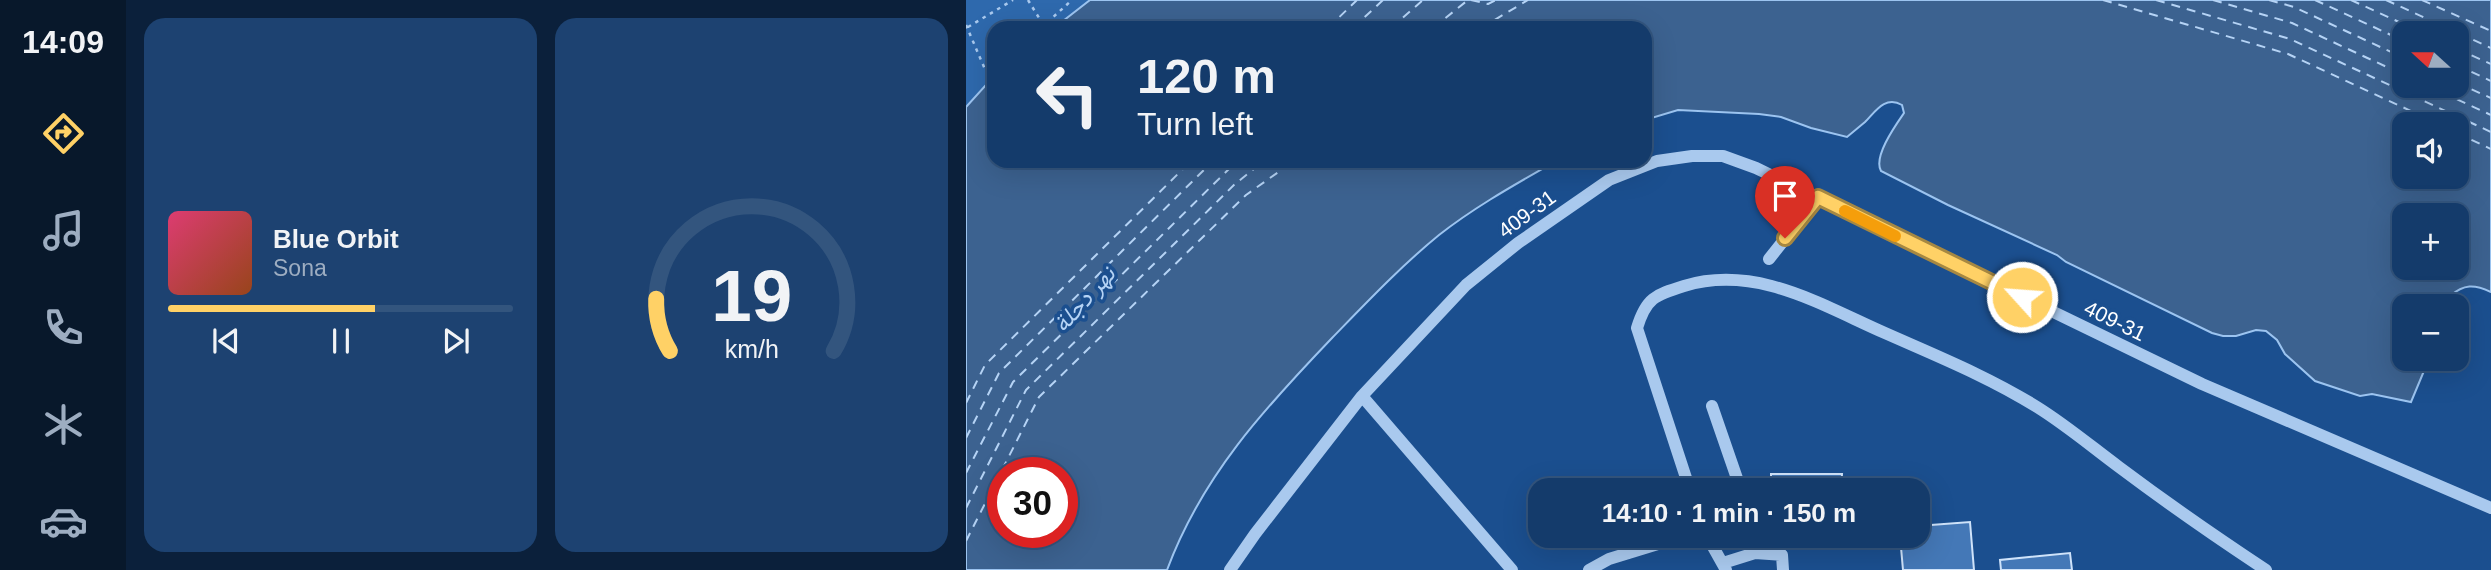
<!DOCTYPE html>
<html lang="en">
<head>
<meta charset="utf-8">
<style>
	:root { --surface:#143b6b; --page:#1d4271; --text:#f1f3f6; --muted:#9dadc1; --line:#33557e; --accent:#ffd166 }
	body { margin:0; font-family:Helvetica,Vazirmatn,sans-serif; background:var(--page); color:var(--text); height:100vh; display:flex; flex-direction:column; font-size:26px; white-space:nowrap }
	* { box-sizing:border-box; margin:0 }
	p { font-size:23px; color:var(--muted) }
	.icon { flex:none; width:38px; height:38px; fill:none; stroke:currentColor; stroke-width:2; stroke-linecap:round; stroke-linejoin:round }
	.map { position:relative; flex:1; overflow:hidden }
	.details { display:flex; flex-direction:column; gap:18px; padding:18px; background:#0b203b; width:840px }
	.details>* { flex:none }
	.top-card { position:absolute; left:21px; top:21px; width:665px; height:147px; border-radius:21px; box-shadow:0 7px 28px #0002,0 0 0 2px var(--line); background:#143b6b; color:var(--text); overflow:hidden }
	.needle { width:46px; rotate:291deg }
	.tools { position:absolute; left:1426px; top:21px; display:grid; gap:14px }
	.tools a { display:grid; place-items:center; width:77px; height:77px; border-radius:14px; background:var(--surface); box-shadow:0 7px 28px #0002,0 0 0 2px var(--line); font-size:35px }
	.speed { position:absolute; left:21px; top:457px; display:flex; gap:14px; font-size:35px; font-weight:700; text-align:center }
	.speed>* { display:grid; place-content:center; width:91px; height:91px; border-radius:50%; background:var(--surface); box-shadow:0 7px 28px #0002,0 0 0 2px var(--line); line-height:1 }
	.speed .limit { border:10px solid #d22; background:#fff; color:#111 }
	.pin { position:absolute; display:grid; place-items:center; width:60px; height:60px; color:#fff; margin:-72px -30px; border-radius:50% 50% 50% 0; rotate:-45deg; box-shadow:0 0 7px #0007 }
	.pin .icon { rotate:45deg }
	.me { position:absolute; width:77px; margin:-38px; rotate:296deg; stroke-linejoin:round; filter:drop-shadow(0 0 5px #0008) }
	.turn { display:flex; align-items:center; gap:24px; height:147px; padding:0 35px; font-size:32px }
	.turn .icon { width:91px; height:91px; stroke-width:2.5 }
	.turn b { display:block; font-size:49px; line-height:60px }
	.details .widget { flex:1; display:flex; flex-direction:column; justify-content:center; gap:10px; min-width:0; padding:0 24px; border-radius:21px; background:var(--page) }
	.details .dial { align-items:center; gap:0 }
	.dial svg { height:182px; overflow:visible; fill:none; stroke:var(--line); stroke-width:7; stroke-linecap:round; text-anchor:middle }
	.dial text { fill:var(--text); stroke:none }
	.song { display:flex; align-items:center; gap:21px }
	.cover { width:84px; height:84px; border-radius:10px; background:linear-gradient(135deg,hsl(340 70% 55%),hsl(20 70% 35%)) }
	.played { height:7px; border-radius:4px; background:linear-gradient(90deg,var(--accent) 60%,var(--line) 60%) }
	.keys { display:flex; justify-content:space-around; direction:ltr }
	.details .tiles { flex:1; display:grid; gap:18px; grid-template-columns:repeat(2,1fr) }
	.trip { position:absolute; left:562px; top:478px; width:402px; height:70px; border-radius:21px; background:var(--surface); box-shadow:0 7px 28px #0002,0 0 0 2px var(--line); font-weight:700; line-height:70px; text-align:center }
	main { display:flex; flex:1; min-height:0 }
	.tabs { display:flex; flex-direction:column; width:126px; justify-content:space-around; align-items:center; background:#08182b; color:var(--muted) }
	.tabs .icon { width:49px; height:49px }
	.tabs .on { color:var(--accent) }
	.tabs b { font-size:32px; color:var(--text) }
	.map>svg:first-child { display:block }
	.green { fill:#2e69ad }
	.water { fill:#3c6290; stroke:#9cc4f0; stroke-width:2; fill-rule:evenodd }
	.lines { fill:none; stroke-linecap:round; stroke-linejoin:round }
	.ferry { stroke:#b5d3f5; stroke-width:2; stroke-dasharray:9 7; stroke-linecap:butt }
	.building { fill:#4478b7; stroke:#cfe3fa; stroke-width:2 }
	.path { stroke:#a9c9ee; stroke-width:2.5; stroke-dasharray:3.5 5; stroke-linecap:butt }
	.minor { stroke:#a9c9ee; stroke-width:12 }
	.route-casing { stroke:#a68842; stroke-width:18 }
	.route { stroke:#ffd166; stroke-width:12 }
	.slow { stroke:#f59e0b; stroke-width:12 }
	.labels { text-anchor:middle; stroke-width:7; stroke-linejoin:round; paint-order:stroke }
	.street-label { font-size:21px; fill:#fff; stroke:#1b4f8f }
	.water-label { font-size:23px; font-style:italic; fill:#b5d3f5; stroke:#1b4f8f }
</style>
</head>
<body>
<main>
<nav class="tabs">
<b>14:09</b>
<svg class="icon on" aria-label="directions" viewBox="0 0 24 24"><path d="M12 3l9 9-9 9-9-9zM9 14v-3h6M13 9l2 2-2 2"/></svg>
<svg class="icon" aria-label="music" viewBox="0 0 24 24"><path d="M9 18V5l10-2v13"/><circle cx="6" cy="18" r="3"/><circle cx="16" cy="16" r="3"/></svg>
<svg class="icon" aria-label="phone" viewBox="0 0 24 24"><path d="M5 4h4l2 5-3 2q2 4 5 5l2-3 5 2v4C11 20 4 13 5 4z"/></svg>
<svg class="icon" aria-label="climate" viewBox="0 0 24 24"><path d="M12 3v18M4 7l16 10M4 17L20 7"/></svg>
<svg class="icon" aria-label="car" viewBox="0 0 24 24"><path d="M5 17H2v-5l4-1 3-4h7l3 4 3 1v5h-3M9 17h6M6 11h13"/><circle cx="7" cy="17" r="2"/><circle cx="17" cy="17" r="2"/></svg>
</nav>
<section class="details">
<div class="tiles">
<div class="widget">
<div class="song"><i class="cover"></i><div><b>Blue Orbit</b><p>Sona</p></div></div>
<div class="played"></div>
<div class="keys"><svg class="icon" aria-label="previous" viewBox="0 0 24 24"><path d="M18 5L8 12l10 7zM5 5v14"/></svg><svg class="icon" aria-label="pause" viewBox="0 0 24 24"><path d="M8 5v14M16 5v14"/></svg><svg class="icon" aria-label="next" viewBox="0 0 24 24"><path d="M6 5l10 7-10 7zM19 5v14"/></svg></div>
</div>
<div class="widget dial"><svg viewBox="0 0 100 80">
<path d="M14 69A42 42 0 1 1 86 69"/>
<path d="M14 69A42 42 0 0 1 8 46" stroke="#ffd166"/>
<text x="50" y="56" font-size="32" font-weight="700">19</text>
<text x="50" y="72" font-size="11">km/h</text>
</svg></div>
</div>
</section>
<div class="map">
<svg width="1525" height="570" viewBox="0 0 1525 570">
	<rect width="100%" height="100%" fill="#1b4f8f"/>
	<!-- green -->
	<path class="green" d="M0,0h124l-36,28h-60v48l-28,31z"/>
	<!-- water -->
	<path class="water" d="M124,0h1401v292c-17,-8 -27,-8 -41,4l-1,10h-45v53h25l-18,43 -39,-8 -12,2 -45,-15 -30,-27 -8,-14 -11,-9 -10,-1 -20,6h-13l-11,-3 -146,-71 -9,-7 -109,-50 -67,-34c-8,-14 14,-45 23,-58l-2,-8c-17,-10 -27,7 -37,17 -6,5 -12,10 -18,15l-36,-9 -30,-11 -22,-3 -81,-4 -33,10v-92h-591zM1438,33h53v53h-53zM1438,124h53v53h-53zM1438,215h53v53h-53z
		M28,76v85h562c-40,23 -80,45 -117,74 -38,31 -73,68 -107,103 -68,71 -130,138 -165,232h-201v-463zM37,472h59v60h-59z"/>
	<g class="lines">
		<!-- ferry -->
		<path class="ferry" d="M505,0l17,4 8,-4
			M1137,0l185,54 151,70
			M1190,0l134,39 201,93
			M1247,0l79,23 112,52
			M1303,0l25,7 110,51
			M1349,0l89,41
			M1385,0l72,33
			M1420,0l105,48
			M1456,0l69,31
			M362,28l29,-28
			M387,28l30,-28
			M425,28l32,-28
			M467,28l35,-28
			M515,28l47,-28
			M1491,49l34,15
			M1491,65l34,16
			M1491,83l34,15
			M1462,86l63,29
			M1491,133l34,16
			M0,403l19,-38 206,-204
			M0,438l33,-65 214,-212
			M0,473l47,-91 224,-221
			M0,508l60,-118 209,-206 29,-23
			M0,541l73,-144 207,-202 48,-34"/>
	</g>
	<!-- building -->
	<path class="building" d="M805,474h71l-1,16h-70z
		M1004,522l4,48h-71l-3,-34h18v-10z
		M1104,553l2,17h-71l-1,-10z"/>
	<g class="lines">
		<!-- path -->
		<path class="path" d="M62,0l16,26
			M0,25l21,49 7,-5
			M2,27l45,-27
			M75,28l31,-28"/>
		<!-- minor -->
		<path class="minor" d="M803,259l49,-62
			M396,396l150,174
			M746,406l29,84
			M724,490l-53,-162c9,-30 18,-33 47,-42 72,-22 137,19 201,47 52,23 104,44 152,74 29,18 55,40 82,60 48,36 97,70 147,103
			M741,536l19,34
			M796,536l6,9 14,10 1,15
			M757,563l32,-10 27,2
			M264,570l25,-36 107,-138 104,-111 52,-42 91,-63 48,-19 35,-5h31l33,12 446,216 289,124
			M623,570l20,-11 75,-23"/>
	</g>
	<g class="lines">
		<!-- route casing -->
		<g class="route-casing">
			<path id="route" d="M819,238l33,-41 204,100"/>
		</g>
		<!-- route -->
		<use href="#route" class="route"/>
		<!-- slow -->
		<path class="slow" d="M879,211l50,25"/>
	</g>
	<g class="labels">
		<!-- street labels -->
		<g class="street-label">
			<text transform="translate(561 214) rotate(-36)" y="7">409-31</text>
			<text transform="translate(1149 321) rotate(26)" y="7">409-31</text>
		</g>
		<!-- water labels -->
		<g class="water-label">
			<text transform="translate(118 299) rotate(-48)" y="8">نهر دجلة</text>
		</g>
	</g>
</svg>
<div class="tools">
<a><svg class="needle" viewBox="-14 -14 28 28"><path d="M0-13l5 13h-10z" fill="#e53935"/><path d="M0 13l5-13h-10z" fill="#9dadc1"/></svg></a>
<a><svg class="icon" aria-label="sound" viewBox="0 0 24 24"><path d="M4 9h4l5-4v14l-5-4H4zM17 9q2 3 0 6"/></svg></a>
<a>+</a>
<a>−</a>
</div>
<div class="speed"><div class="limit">30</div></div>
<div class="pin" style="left:819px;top:238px;background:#d93025"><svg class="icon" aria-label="arrive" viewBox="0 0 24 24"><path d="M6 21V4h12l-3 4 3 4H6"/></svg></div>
<svg class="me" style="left:1056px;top:297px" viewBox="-20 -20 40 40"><circle r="17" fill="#ffd166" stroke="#fff" stroke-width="3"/><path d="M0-11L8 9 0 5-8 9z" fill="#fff"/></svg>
<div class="trip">14:10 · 1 min · 150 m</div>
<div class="top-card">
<div class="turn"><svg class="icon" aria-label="left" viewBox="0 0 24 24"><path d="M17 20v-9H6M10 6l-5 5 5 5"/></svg><div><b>120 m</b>Turn left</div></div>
</div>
</div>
</main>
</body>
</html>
